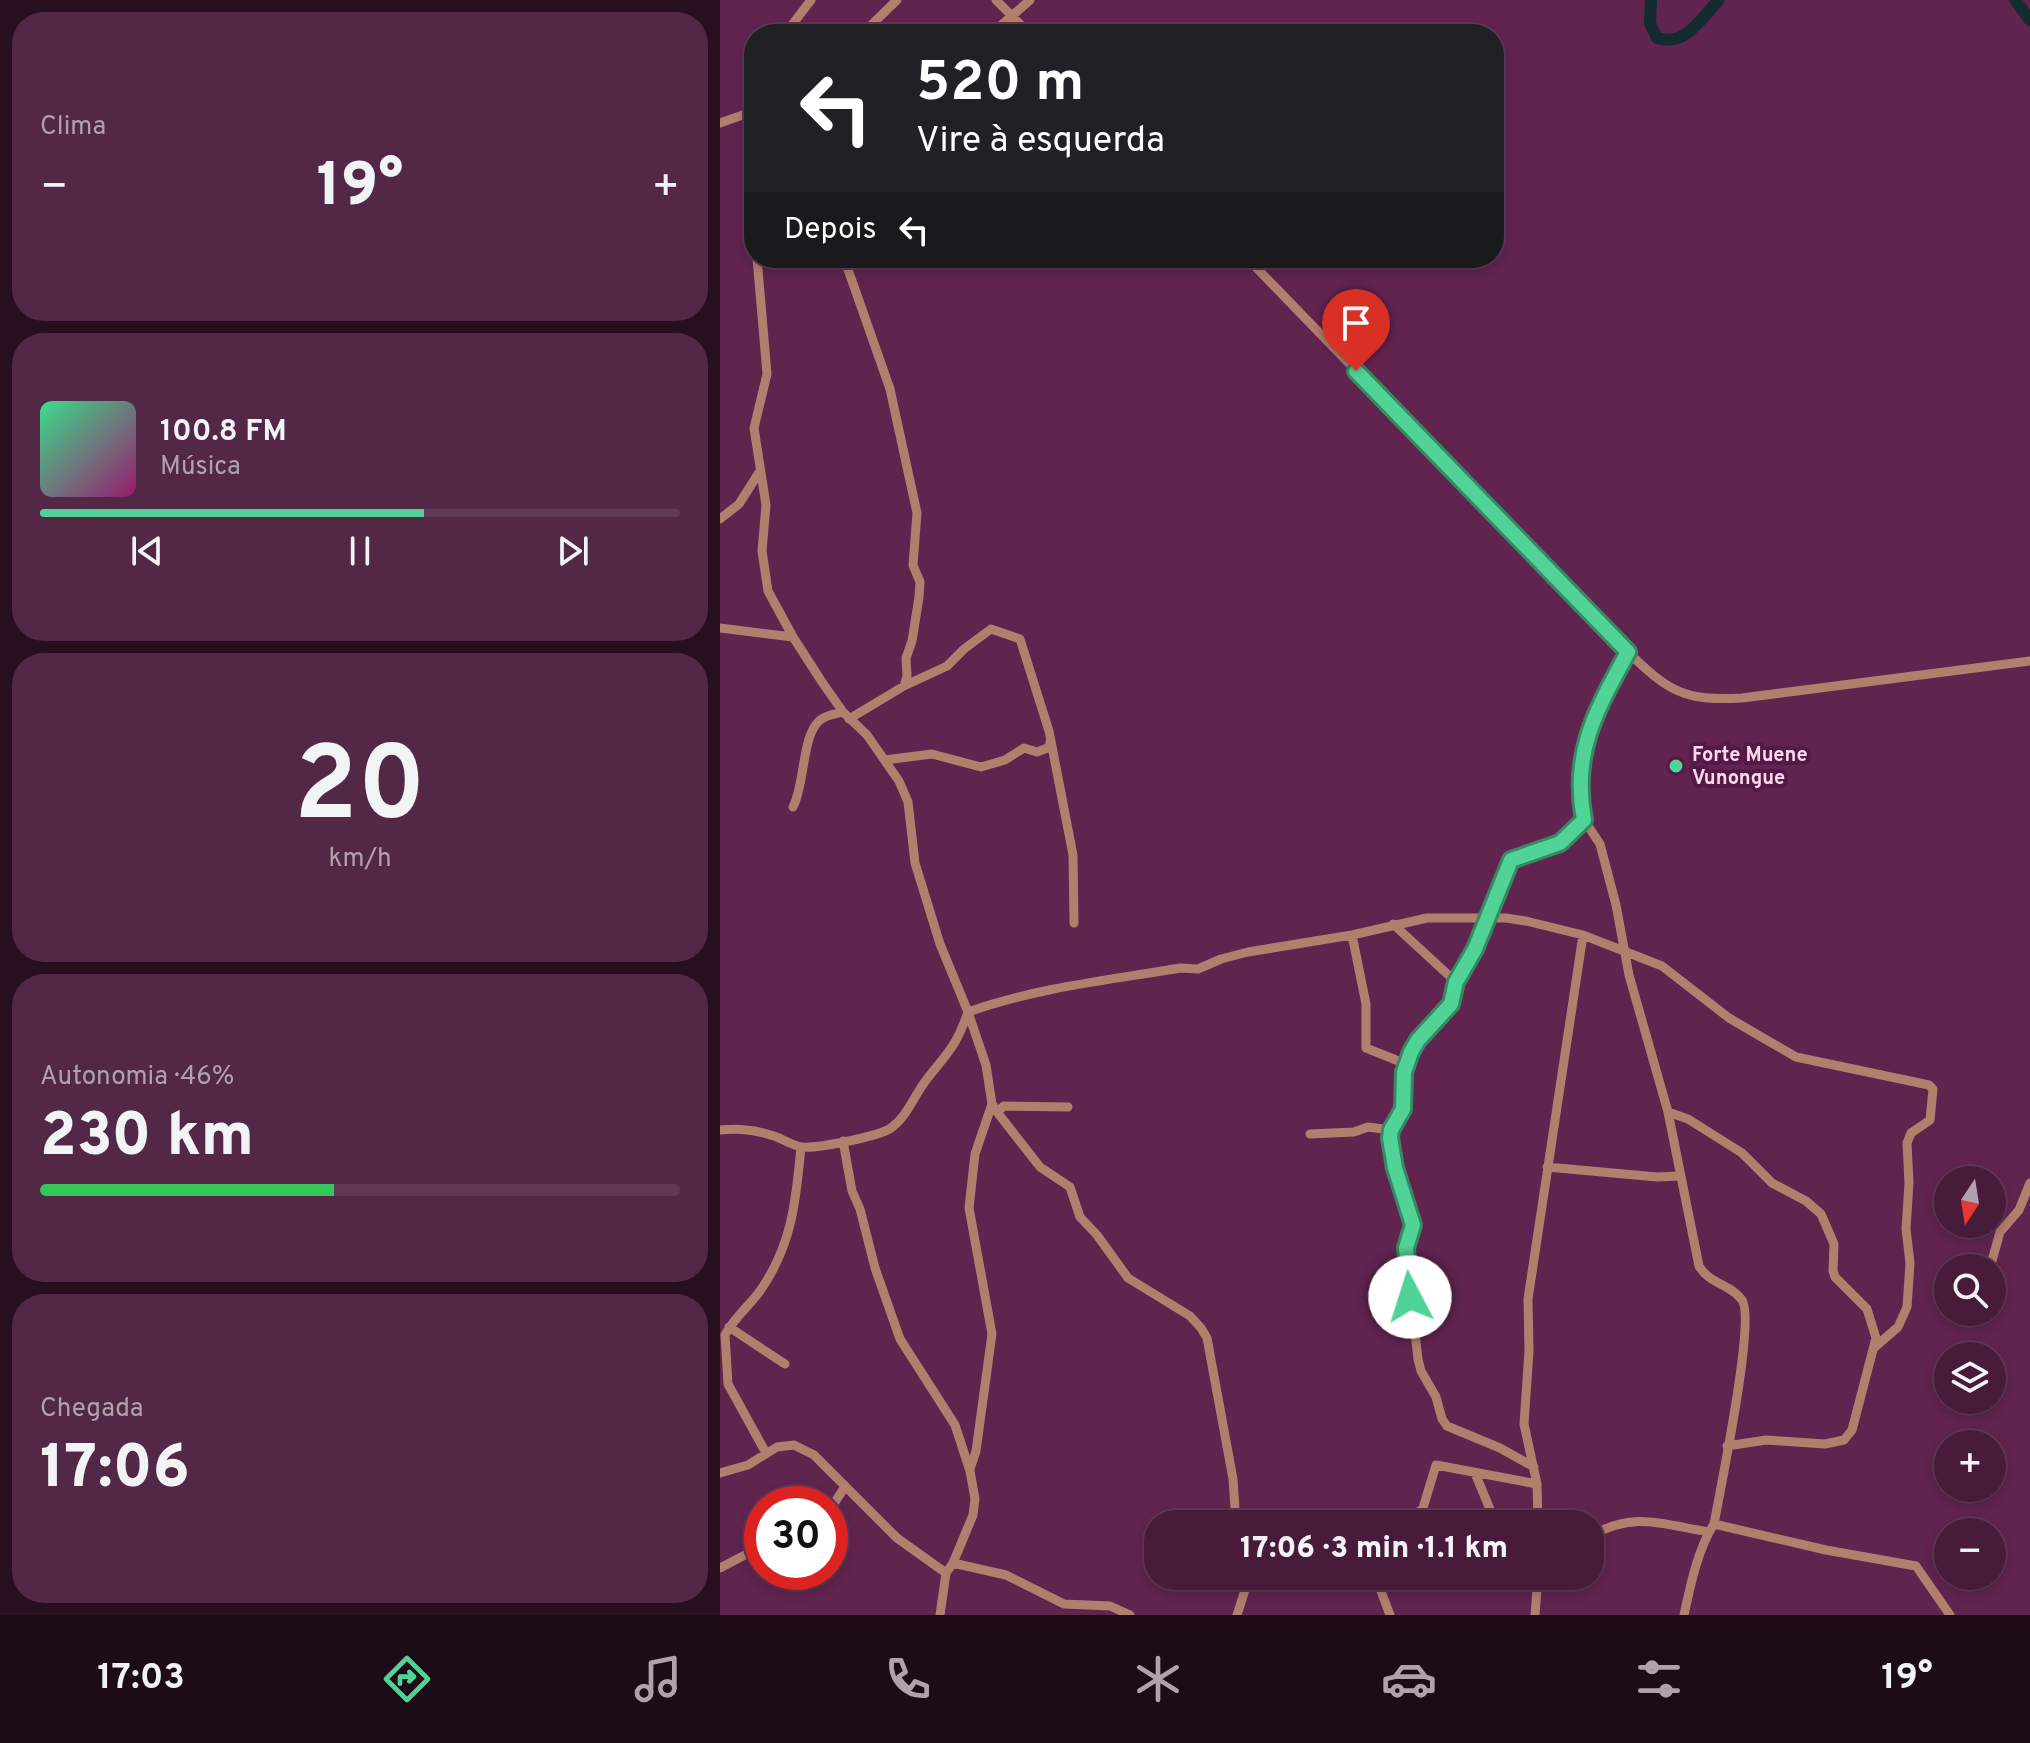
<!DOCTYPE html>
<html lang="pt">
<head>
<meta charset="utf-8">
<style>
	:root { --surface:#481b3b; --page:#522846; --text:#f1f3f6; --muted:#b1a1af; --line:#603955; --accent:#51d398 }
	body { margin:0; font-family:Overpass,sans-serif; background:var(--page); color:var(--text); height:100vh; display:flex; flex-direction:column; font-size:30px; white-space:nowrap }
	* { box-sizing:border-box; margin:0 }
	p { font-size:26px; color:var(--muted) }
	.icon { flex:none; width:44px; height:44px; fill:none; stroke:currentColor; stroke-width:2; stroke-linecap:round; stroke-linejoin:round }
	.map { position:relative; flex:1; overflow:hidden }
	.side { display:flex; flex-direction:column; gap:12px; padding:12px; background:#280f20; width:720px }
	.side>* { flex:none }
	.hud { position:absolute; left:24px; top:24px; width:760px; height:244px; border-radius:32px; box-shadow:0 4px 12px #0003,0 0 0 2px var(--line); background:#202124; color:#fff; overflow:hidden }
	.needle { width:52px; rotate:192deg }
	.fabs { position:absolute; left:1214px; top:1166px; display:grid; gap:16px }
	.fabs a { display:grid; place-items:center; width:72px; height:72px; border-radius:50%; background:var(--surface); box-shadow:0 4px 12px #0003,0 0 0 2px var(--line); font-size:40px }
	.speed { position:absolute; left:24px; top:1486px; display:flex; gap:16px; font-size:40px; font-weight:700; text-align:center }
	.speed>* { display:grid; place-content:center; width:104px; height:104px; border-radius:50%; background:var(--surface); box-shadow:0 4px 12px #0003,0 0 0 2px var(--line); line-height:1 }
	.speed .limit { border:12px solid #d22; background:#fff; color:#111 }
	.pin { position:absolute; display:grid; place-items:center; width:68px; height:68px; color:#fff; margin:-82px -34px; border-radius:50% 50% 50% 0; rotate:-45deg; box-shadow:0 0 8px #0007 }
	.pin .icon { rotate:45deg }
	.me { position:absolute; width:88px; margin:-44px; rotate:355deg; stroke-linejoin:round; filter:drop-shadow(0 0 6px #0008) }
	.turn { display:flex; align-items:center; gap:28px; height:168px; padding:0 40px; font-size:36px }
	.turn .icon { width:104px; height:104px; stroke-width:2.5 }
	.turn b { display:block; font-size:56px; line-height:68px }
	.then { display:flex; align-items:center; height:76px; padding:0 40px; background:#0003; gap:16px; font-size:30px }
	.big { font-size:60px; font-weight:800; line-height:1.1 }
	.side .tile { flex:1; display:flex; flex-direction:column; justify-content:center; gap:12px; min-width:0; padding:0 28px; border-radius:32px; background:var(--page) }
	.side .dial { align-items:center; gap:0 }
	.dial b { font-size:104px; line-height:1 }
	.song { display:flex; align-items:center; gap:24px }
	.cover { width:96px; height:96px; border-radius:12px; background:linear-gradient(135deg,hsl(150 70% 55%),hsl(320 70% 35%)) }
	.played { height:8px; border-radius:4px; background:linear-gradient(90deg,var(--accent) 60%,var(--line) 60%) }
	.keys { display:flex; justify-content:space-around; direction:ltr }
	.heat { display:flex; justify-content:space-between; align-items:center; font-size:44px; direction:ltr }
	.charge { height:12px; border-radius:6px; background:linear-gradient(90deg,#34c759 46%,var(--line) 0) }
	.trip { position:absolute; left:424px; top:1510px; width:460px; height:80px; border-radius:32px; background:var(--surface); box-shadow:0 4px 12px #0003,0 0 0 2px var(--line); font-weight:800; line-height:80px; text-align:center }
	.menu { display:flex; height:128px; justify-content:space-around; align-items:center; background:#1d0b18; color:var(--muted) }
	.menu .icon { width:56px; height:56px }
	.menu .on { color:var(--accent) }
	.menu b { font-size:36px; color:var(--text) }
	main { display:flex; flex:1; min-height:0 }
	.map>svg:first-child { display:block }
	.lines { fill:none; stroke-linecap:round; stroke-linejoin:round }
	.river { stroke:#152b32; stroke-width:12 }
	.minor { stroke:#b27f6d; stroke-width:9 }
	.route-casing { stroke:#358963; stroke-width:20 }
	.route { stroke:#51d398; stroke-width:14 }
	.poi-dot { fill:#51d398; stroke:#541944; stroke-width:3 }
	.labels { text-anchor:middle; stroke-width:8; stroke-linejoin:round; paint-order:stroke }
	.poi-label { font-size:20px; font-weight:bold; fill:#fdd8ef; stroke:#541944; text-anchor:start }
</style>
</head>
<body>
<main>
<section class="side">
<div class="tile"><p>Clima</p>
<div class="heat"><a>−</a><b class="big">19°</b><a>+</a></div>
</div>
<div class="tile">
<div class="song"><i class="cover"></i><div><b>100.8 FM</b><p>Música</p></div></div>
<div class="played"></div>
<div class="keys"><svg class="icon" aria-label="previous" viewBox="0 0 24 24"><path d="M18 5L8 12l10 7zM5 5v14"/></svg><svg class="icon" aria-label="pause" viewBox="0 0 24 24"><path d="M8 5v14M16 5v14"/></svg><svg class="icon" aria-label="next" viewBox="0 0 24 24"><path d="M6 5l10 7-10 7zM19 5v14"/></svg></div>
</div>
<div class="tile dial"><b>20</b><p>km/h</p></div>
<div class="tile"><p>Autonomia · 46%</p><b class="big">230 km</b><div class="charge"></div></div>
<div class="tile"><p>Chegada</p><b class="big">17:06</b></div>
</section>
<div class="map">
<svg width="1310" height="1615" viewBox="0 0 1310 1615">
	<rect width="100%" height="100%" fill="#60244f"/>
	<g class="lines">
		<!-- river -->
		<path class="river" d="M931,0l-1,23 7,15c29,9 44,-20 62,-38
			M1295,0l15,20"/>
		<!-- minor -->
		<path class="minor" d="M276,0l34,34
			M65,34l26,-34
			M142,34l35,-34
			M271,34l39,-34
			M0,123l34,-12
			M124,258l46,131 27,124 -4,52 7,17 -1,15 -7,44 -6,17 1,18 -3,10
			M527,258l381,394c41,40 56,49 114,46l288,-37
			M0,519l19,-15 21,-33
			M0,628l73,9
			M908,652l-37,75 -10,31v45l3,17 16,24 16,61 13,70 39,137 31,154c10,18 32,18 43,34 14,20 -22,190 -28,224 -16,24 -24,63 -30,91
			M129,719l55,-33 43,-20 17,-17 27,-20 29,10 29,92 24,124 1,68
			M165,760l47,-6 49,13 24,-7 19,-12 13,4 13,-5v-5
			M73,807c12,-23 9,-71 26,-86 6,-6 16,-7 24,-9
			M673,924l63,58
			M632,935l14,69v44l40,16
			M277,1112l7,-6 64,1
			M948,1112l20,7 54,34 30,30 34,18 15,13 13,30 -1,27 2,6 32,32 9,29 -24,92 -8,10 -19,4 -59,-4 -39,6
			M0,1130c19,-2 36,0 54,6 9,3 19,10 28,11 14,2 78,-11 89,-19 17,-12 23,-33 36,-49 21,-27 29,-32 41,-67l-28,-68 -25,-81 -7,-61 -9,-21 -32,-46 -24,-23 -21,-30 -29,-45 -25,-46 -6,-40 4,-46 -12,-77 13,-54 -10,-116
			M590,1134l44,-2 14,-5 23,3
			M123,1141l9,50 8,18 15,59 25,71 55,86 15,46 5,28 -2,16 -20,48 -7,10 -6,42
			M827,1167l110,10 23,-1
			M1270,1268l10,-36 19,-22 11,-27
			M9,1327l56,37
			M46,1453l-38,-69 -3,-49c9,-17 24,-29 35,-44 32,-46 36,-90 41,-144
			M814,1467l-34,-19 -53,-22 -5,-7 -6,-22 -15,-26 -3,-12 -11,-94 -1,-17 7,-23 -2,-13 -16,-44 -5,-23 1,-15 12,-21 1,-37 7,-20 40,-48 5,-22 19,-33 33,-85 7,-7 45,-14 24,-23
			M250,1469l6,-18 16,-117 -23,-126 6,-54 17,-50
			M0,1473l28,-8 29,-18 17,-2 20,10 83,83 49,35
			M755,1473l21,51
			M110,1510l14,-22
			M516,1524l-3,-45 -26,-141 -6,-10 -11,-12 -62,-38 -31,-43 -17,-18 -10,-30 -30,-20 -43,-55 -5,-8 -6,-39 -18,-53c67,-24 141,-32 212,-44l18,1 23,-10 27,-7 104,-17 75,-17h79l20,3 57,14 79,31 67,52 67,39 133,28 4,4 -3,31 -19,13 -4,10 2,40 -3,46 4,34 -3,44 -9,20 -23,20
			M686,1524l17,-16 13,-43 101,19
			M818,1524l-1,-40 -13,-60 5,-73 -1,-52 55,-364
			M994,1524l112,26 90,16 34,49
			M870,1536c45,-25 71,-12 119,-4
			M233,1563l53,12 58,29 46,2 20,9
			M0,1568l42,-22
			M665,1576l-4,15 9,24
			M517,1615l8,-25 -2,-14
			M815,1615l3,-39"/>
	</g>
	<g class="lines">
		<!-- route casing -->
		<g class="route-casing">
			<path id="route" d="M636,371l272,281c-31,57 -57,100 -44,168l-24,23 -49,17 -36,89 -19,33 -5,22 -33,36 -7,12 -7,20 -1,37 -12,21 -1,8 5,30 18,57 -7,23 4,49"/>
		</g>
		<!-- route -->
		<use href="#route" class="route"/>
	</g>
	<!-- markers -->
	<circle class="poi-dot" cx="956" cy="766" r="8"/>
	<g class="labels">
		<!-- poi labels -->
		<g class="poi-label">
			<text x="972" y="761">Forte Muene<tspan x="972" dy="23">Vunongue</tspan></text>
		</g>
	</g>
</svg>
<div class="fabs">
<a><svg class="needle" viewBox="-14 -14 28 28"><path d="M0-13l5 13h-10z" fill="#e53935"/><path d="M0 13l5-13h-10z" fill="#b1a1af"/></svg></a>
<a><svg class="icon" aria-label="search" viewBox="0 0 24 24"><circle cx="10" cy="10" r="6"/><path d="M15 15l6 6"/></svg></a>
<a><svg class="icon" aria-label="layers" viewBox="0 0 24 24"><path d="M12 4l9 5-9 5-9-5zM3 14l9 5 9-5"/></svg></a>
<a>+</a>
<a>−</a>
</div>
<div class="speed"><div class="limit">30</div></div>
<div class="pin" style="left:636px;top:371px;background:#d93025"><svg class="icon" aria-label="arrive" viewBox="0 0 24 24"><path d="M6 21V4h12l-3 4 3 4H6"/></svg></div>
<svg class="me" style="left:690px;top:1297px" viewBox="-20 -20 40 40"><circle r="19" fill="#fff"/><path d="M0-13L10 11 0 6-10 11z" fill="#51d398"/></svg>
<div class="trip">17:06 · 3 min · 1.1 km</div>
<div class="hud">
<div class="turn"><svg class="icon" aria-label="left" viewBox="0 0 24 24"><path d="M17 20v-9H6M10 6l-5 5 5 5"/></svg><div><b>520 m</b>Vire à esquerda</div></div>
<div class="then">Depois<svg class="icon" aria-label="left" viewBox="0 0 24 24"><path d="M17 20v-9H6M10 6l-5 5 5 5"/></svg></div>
</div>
</div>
</main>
<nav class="menu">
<b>17:03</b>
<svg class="icon on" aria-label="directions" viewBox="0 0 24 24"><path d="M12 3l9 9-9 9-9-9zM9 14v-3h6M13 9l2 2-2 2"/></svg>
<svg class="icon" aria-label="music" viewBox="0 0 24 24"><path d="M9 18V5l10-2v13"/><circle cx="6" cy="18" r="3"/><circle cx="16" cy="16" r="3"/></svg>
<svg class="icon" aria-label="phone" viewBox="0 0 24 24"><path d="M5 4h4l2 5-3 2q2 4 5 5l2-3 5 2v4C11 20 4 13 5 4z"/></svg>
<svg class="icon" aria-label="climate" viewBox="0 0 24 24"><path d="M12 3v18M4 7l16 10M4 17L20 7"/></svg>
<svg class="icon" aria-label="car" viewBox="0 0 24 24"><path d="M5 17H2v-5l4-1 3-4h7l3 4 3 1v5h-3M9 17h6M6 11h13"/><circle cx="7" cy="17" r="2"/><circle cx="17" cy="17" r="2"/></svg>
<svg class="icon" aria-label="filters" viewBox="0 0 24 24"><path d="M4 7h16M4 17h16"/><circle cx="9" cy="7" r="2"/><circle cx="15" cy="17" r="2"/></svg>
<b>19°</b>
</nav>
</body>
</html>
